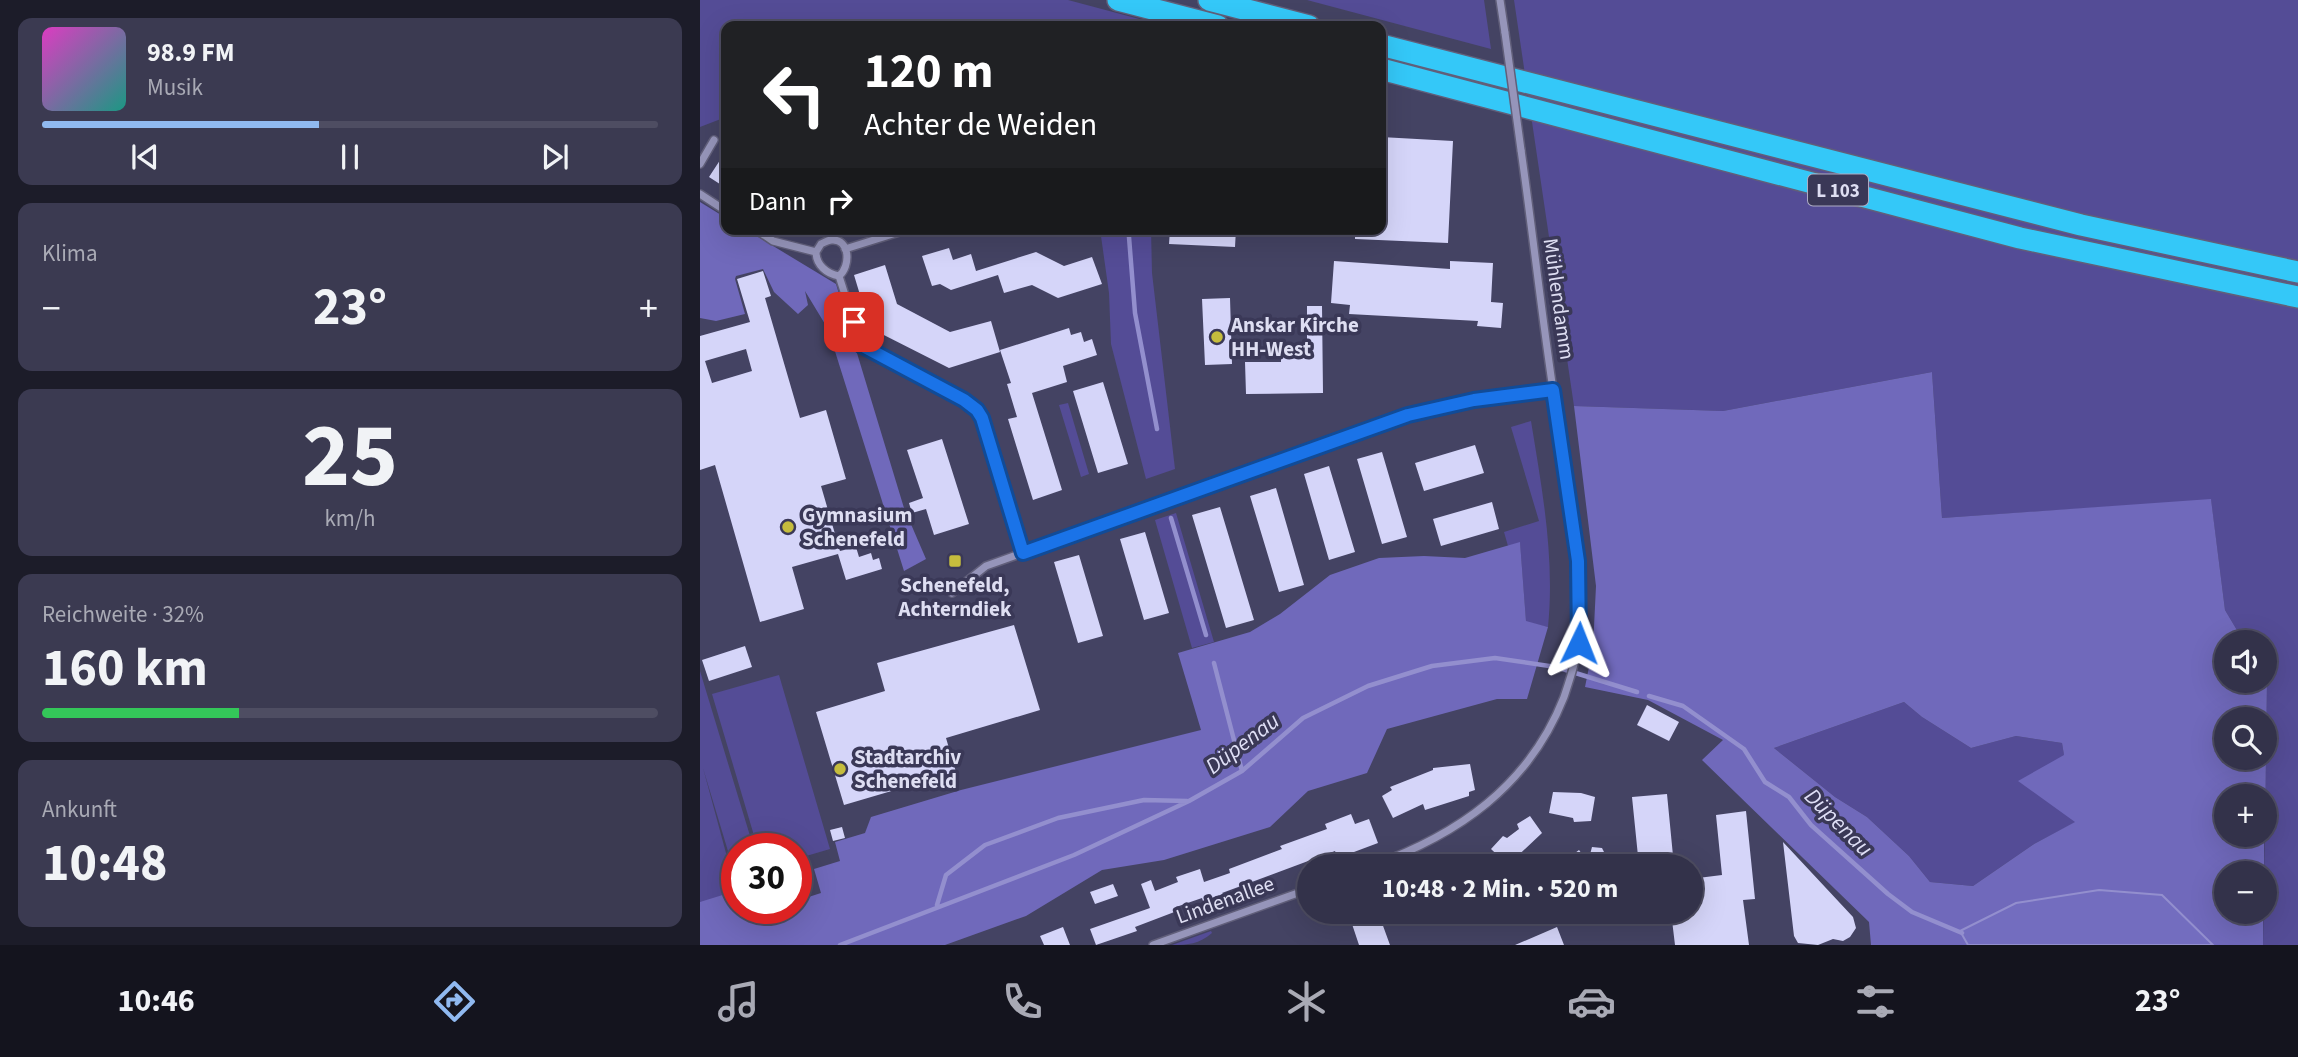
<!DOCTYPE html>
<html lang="de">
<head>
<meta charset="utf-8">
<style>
	:root { --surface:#33324a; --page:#3b3a51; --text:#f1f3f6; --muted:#a9aab5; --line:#4e4d62; --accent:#90b9f0 }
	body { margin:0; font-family:"Source Sans 3",sans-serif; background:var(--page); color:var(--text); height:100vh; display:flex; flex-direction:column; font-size:26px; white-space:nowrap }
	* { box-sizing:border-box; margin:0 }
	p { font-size:23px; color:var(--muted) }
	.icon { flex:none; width:38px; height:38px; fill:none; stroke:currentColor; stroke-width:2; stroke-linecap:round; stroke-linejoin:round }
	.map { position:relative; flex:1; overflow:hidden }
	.sheet { display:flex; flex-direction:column; gap:18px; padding:18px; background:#1c1c29; width:700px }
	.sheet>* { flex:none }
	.hud { position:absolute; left:21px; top:21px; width:665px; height:214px; border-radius:14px; box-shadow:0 7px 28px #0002,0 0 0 2px var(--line); background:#202124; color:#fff; overflow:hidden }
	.controls { position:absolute; left:1514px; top:630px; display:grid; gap:14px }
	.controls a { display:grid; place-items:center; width:63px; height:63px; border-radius:50%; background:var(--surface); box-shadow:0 7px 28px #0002,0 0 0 2px var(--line); font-size:35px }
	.speed { position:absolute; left:21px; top:833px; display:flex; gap:14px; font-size:35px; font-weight:700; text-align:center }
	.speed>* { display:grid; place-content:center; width:91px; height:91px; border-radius:50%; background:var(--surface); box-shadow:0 7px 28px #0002,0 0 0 2px var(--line); line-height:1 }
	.speed .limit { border:10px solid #d22; background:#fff; color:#111 }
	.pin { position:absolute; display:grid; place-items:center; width:60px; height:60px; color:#fff; margin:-30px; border-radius:14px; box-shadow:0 4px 10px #0006 }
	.me { position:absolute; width:77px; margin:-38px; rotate:2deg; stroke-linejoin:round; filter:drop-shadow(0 0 5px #0008) }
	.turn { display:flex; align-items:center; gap:24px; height:147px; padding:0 28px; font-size:32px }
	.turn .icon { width:91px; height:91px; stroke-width:2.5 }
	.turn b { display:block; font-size:49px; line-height:60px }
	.then { display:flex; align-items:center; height:66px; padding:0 28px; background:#0003; gap:14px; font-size:26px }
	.big { font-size:52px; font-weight:700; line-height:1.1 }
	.sheet .tile { flex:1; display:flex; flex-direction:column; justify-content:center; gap:10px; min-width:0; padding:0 24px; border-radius:14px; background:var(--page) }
	.sheet .dial { align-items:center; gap:0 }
	.dial b { font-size:91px; line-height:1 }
	.song { display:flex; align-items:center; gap:21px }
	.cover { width:84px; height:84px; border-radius:10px; background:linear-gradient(135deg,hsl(310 70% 55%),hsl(170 70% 35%)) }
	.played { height:7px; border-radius:4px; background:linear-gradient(90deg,var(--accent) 45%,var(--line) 45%) }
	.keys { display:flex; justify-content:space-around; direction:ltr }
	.heat { display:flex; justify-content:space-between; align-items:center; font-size:38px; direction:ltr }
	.charge { height:10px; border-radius:5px; background:linear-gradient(90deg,#34c759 32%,var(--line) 0) }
	.trip { position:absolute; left:597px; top:854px; width:406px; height:70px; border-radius:35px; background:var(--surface); box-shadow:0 7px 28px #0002,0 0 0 2px var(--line); font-weight:700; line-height:70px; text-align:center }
	.tab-bar { display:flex; height:112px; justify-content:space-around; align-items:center; background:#14141e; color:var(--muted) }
	.tab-bar .icon { width:49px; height:49px }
	.tab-bar .on { color:var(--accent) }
	.tab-bar b { font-size:32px; color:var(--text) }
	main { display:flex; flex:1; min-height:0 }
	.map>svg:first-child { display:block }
	.green { fill:#544c96 }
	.forest { fill:#7069bb; fill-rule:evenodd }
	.water { fill:#736dbf; stroke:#938fce; stroke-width:2 }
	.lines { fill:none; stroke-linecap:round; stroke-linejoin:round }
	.stream { stroke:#938fce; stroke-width:4.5 }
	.building { fill:#d5d5f9; fill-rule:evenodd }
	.street-casing { stroke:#615f7a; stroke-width:10 }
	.highway-casing { stroke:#615f7a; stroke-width:24 }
	.street { stroke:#9695ba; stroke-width:7 }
	.highway { stroke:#34c8f8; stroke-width:21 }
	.street-bridge-casing { stroke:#615f7a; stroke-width:10; stroke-linecap:butt }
	.street-bridge { stroke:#9695ba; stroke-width:7 }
	.route-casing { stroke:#114b97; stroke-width:18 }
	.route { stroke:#1a73e8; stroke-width:12 }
	.poi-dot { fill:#c5bc3d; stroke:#3a3857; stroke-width:2.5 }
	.labels { text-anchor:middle; stroke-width:7; stroke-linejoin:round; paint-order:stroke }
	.shield { fill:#3a3857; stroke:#adacc4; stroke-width:2 }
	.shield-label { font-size:19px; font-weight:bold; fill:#dedef2 }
	.street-label { font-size:21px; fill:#dedef2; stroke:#3a3857 }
	.poi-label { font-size:21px; font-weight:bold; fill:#dedef2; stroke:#3a3857; text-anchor:start }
	.water-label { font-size:23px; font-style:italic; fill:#dfdff6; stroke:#3a3857 }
</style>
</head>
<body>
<main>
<section class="sheet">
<div class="tile">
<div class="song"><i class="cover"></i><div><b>98.9 FM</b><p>Musik</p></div></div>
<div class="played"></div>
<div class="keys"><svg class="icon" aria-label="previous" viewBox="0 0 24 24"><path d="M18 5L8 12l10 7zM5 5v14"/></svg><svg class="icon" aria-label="pause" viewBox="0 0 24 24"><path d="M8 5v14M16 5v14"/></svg><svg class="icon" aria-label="next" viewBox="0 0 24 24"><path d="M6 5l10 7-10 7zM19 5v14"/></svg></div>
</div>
<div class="tile"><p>Klima</p>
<div class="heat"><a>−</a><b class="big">23°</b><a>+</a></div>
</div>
<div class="tile dial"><b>25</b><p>km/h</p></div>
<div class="tile"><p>Reichweite · 32%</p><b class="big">160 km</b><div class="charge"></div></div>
<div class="tile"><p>Ankunft</p><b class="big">10:48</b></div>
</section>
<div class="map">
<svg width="1598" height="945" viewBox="0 0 1598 945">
	<rect width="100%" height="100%" fill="#444363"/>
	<!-- green -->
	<path class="green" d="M0,0h368l90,24 -1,2h-431v91l-26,10z
		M607,0h177l7,49z
		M814,0h784v945h-35l4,-265 -2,-4 -1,-34h-20l-19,-32 -14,-110 -269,18 -10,-146 -209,39 -149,-5z
		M400,229h51l1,44 23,196 -29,10 -35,-135 -2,-51z
		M368,403l21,71 -8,3 -22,-72z
		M831,421c11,68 24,136 17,206l-22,-5 -6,-79 -12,3 -4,-14 35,-11 -28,-94z
		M476,513l38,129 -22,6 -37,-128z
		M0,671l54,178h-17v32l-34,-113 30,111c-7,17 -18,27 -33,38z
		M79,675l51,174 -34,10v-10h-38l-46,-155z
		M1204,702l18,15 49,31 45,-12 46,7 14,79 -42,22 -61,42 -43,-4 -21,-26 -42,-39 -32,-20 -61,-49z
		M511,931l1,2c-13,11 -24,12 -40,12z"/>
	<!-- forest -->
	<path class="forest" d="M0,202l26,16v11h19l91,55 68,224 22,51 -22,12 -76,-242 -23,-38 3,14 -10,9 -24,-22 -11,-23 -27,7 -1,3 10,35 -29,7 -16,-3z
		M1232,372l10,146 269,-19 14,111 19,32h-18v39h38l1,-5 2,4 -2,151 -1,-35h-38v39h38v38h-38v39h37v33h-50l-4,-5 -249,-9 8,14h-97l-2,-23 -167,-162 21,-20 -75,-40 -63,-13 8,-40 3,-61 -22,-180 149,5zM1204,702l18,15 49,31 45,-12 46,7 2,12 -46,26 57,41 -41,22 -61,42 -43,-4 -21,-26 -42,-39 -32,-20 -61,-49zM1526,719h38v39h-38z
		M820,542l6,79 22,6 -21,72h-30l-110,30 -20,44 -59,18 -38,36 -106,33 -62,10 -76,46 -81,29h-245v-43l29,-9 8,5v10h59v-7l25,-8 -7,-24 26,-8 -5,-19 30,-9 6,-16 90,-27 240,-60 -23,-77 72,-21 30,-18 50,-39 49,-17 45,-2 41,2z"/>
	<!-- water -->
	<path class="water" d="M1399,890l63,5 51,50h-245l-8,-14 56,-28z"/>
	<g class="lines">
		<!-- stream -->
		<path class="stream" d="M429,237l6,76 22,116
			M471,518l35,117
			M514,663l28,108
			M949,696l34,10 61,43 21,33 24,15 22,28 77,69 24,18 50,21
			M237,905l9,-30 39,-30 73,-27 86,-18 43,1
			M140,945l234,-90 115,-54 53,-30 61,-53 65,-32 64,-20 63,-8 61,9 81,25"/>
	</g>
	<!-- building -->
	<path class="building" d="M681,137l72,4 -5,102 -93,-4v-10h26z
		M26,151v37l-17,-11z
		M470,229h66l-1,18 -66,-3z
		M249,248l4,12 18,-6 5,17 60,-19 28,14 28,-9 10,27 -44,14 -26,-13 -28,8 -6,-18 -47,15 -11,-6 -8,2 -10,-30z
		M634,261l116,8v-8l43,2 -2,39 12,1 -2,25 -24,-2 1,-5 -129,-7 1,-9 -19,-2z
		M185,265l12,39 53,28 41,-11 9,31 -51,16 -79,-40 -16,-53z
		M63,271l8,25 -6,2 35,120 26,-8 20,69 -25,7 19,65 16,-4 3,10 12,-4 2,7 6,-2 3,11 -36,11 -8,-26 -46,13 12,42 -44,13 -45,-157 -15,5v-134l50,-14 -13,-43zM46,349l6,22 -40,12 -7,-22z
		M530,298l2,66 -27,1 -3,-66z
		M607,306h15l1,87 -77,1 -1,-32h36v-14l26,1z
		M369,328l2,7 10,-3 3,10 8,-3 5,16 -34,11 4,16 -35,11 30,97 -29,10 -25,-81 9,-2 -10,-33 4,-1 -11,-33z
		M403,382l25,82 -30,9 -25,-82z
		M242,439l27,85 -35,11 -8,-26 -14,4 -3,-10 14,-5 -16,-48z
		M775,445l9,28 -60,18 -9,-28z
		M682,452l25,85 -25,7 -25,-85z
		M629,466l26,86 -26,8 -25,-86z
		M576,488l28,97 -25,7 -29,-96z
		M792,502l7,27 -58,17 -8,-27z
		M520,507l34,113 -28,8 -34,-113z
		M445,532l24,81 -25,7 -24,-81z
		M379,555l24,81 -25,7 -24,-81z
		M314,625l26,85 -94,28 10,34 -112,33 -28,-93 69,-21 -8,-28z
		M45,646l7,21 -43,14 -7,-21z
		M947,705l32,17 -10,19 -32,-16z
		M770,764l5,26 -6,2v4l-44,14 -2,-6 -30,14 -11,-22 10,-6 -2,-3 43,-17v-2z
		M853,792l28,1 14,4 -4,24 -17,1 -1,-4 -24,-5z
		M967,794l7,72h-35l-7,-69z
		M1046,811l9,88 -12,1 6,45h-74l-4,-33h19v-33l32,-4 -6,-60z
		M651,814l4,10 14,-5 9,24 -40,15 -3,-7 -113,42 1,1 -20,7 -1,-3 -26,9 1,4 -42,16 2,4 -41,14 -6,-16 60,-21 -9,-24 10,-4 4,11 23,-9 -2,-5 24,-8 4,13 26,-9 -1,-4 53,-20 -2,-3 47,-17 -2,-5z
		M830,816l12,17 -34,32 -17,-16 12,-13 4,2 12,-9 -2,-5z
		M142,827l3,11 -12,3 -3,-11z
		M1083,842l70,75 3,11 -6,9 -7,4 -10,-2 -15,6 -20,-2 -4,-7z
		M892,847l10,1 9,18h-43l3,-10 8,-6 9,12z
		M413,884l5,12 -23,8 -5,-12z
		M648,912h30l12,33h-31z
		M363,927l7,18h-26l-4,-9z
		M857,927l7,18h-49z"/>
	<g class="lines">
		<!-- street casing -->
		<g class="street-casing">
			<path id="street" d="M800,0l5,33
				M0,164l14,-24
				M0,194l26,17
				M55,229l18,12 43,11c0,13 11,22 23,24
				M283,229h1
				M145,249l64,-20
				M116,252l5,-8c4,-2 7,-4 11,-4 18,-1 19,26 7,36
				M139,276l22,69 103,55 13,10 5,8 41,135
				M252,593l34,-27 412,-147c51,-16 103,-24 155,-29
				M671,866c87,-31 158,-80 193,-169 6,-18 13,-38 15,-57 8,-79 -11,-160 -24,-237 -13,-84 -22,-169 -34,-253
				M453,945l156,-56"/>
		</g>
		<!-- highway casing -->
		<g class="highway-casing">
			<path id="highway" d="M418,0l100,26
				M509,0l100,26
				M681,45l700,180 217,47
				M681,69l639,169 278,59"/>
		</g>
		<!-- street -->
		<use href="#street" class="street"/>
		<!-- highway -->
		<use href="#highway" class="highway"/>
		<!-- street-bridge casing -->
		<g class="street-bridge-casing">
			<path id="street-bridge" d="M805,33l16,117"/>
		</g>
		<!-- street-bridge -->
		<use href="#street-bridge" class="street-bridge"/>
	</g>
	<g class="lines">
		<!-- route casing -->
		<g class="route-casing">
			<path id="route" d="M154,322l7,23 103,55 13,10 5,8 41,135 385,-138 66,-15 79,-10 25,171 1,82"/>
		</g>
		<!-- route -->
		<use href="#route" class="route"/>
	</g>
	<!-- markers -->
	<g class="poi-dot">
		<circle cx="517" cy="337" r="7"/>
		<circle cx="88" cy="527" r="7"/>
		<rect x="248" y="554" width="14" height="14" rx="3.5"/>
		<circle cx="140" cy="769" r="7"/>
	</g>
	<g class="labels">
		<!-- shield labels -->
		<rect class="shield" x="1108" y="174.5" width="60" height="31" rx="5"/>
		<g class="shield-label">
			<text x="1138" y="197">L 103</text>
		</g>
		<!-- street labels -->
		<g class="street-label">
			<text transform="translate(859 299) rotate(82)" y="7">Mühlendamm</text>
			<text transform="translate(525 900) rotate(-20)" y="7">Lindenallee</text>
		</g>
		<!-- poi labels -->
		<g class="poi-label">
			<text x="531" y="332">Anskar Kirche<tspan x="531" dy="24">HH-West</tspan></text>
			<text x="102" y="522">Gymnasium<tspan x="102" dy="24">Schenefeld</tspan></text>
			<text x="255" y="592" text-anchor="middle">Schenefeld,<tspan x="255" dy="24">Achterndiek</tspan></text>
			<text x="154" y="764">Stadtarchiv<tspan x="154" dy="24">Schenefeld</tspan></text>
		</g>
		<!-- water labels -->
		<g class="water-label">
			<text transform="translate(542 743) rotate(-37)" y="8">Düpenau</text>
			<text transform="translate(1139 822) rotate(45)" y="8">Düpenau</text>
		</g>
	</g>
</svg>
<div class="controls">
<a><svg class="icon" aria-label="sound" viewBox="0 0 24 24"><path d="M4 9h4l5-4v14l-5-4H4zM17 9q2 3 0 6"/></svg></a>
<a><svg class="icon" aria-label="search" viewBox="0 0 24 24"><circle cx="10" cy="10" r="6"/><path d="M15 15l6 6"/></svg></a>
<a>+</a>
<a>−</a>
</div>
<div class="speed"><div class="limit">30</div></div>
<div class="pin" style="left:154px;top:322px;background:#d93025"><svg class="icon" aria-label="arrive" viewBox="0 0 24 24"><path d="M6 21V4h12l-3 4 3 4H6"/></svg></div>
<svg class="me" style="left:879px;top:643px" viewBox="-20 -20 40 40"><path d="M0-17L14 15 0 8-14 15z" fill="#1a73e8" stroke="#fff" stroke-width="4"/></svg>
<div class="trip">10:48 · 2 Min. · 520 m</div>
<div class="hud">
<div class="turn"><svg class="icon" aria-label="left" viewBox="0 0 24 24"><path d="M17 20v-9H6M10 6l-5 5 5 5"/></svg><div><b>120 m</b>Achter de Weiden</div></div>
<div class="then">Dann<svg class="icon" aria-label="right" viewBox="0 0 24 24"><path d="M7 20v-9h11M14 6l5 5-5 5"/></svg></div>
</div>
</div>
</main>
<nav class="tab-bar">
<b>10:46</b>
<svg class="icon on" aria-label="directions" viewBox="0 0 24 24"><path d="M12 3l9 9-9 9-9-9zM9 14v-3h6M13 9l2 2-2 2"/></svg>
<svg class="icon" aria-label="music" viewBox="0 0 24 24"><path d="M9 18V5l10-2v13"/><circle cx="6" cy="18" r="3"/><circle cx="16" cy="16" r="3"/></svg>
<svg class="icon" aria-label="phone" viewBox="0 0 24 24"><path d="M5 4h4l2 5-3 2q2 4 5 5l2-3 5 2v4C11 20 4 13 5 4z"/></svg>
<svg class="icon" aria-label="climate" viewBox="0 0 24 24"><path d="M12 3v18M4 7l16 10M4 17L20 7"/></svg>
<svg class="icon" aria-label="car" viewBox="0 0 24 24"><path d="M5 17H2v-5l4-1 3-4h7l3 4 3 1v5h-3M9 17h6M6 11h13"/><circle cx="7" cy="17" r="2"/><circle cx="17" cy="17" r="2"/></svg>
<svg class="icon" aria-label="filters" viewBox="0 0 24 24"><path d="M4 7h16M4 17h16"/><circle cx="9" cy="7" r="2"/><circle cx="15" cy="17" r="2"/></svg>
<b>23°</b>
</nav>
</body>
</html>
